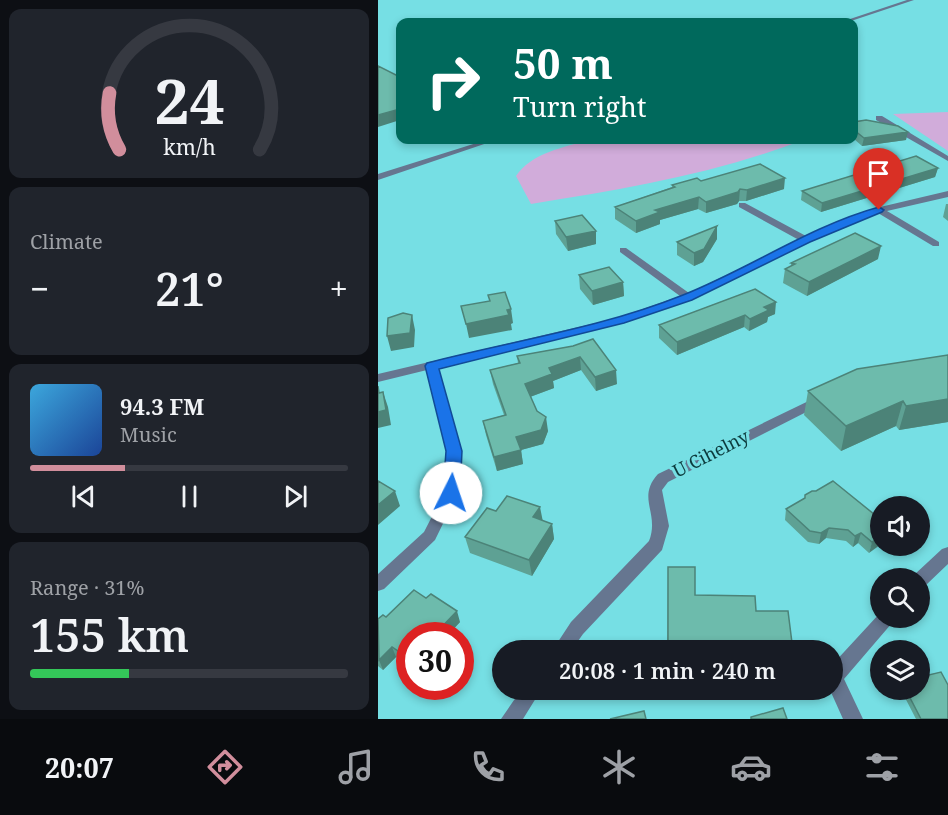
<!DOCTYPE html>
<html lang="en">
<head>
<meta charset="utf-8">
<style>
	:root { --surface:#171b24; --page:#20242c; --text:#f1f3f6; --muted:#9ea1a6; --line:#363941; --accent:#d18e9c }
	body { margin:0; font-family:"Noto Serif",serif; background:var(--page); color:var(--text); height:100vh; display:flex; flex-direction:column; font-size:22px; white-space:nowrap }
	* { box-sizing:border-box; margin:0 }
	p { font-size:20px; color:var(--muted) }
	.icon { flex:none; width:33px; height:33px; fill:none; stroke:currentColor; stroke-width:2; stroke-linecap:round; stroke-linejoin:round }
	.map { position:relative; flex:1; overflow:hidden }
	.drawer { display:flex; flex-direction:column; gap:9px; padding:9px; background:#0d0f14; width:378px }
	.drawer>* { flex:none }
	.banner { position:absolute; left:18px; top:18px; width:462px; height:126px; border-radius:12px; box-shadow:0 3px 9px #0003; background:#00695c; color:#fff; overflow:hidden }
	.fabs { position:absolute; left:492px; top:496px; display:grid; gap:12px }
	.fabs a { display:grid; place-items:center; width:60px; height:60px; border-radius:50%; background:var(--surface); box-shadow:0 3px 9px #0003; font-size:30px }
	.speed { position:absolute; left:18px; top:622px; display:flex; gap:12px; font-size:30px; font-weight:700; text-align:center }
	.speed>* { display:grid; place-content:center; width:78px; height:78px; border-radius:50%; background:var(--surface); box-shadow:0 3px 9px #0003; line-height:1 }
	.speed .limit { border:9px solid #d22; background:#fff; color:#111 }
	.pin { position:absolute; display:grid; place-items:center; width:51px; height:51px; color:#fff; margin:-62px -26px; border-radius:50% 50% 50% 0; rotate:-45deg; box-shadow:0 0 6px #0007 }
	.pin .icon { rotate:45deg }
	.me { position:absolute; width:66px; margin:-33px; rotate:4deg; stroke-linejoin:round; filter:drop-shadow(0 0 4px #0008) }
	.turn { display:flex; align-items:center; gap:21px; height:126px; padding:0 18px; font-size:27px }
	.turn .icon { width:78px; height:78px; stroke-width:2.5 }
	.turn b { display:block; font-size:42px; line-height:51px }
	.big { font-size:45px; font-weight:600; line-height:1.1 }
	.drawer .widget { flex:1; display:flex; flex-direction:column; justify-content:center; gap:9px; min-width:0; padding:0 21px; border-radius:12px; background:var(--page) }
	.drawer .dial { align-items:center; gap:0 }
	.dial svg { height:156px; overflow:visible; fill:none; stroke:var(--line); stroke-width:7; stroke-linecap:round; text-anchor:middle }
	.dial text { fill:var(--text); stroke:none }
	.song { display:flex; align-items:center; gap:18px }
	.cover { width:72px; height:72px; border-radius:9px; background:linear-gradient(135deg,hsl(200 70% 55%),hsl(220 70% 35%)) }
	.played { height:6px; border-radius:3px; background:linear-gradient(90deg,var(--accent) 30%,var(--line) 30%) }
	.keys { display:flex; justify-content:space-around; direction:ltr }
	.heat { display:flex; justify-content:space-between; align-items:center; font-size:33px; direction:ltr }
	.charge { height:9px; border-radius:4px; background:linear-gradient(90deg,#34c759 31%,var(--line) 0) }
	.trip { position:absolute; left:114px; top:640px; width:351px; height:60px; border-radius:30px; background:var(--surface); box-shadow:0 3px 9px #0003; font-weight:600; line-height:60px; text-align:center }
	.menu { display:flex; height:96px; justify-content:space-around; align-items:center; background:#090b0e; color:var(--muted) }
	.menu .icon { width:42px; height:42px }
	.menu .current { color:var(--accent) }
	.menu b { font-size:27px; color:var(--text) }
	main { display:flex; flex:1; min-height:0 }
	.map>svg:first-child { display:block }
	.green { fill:#d1acda }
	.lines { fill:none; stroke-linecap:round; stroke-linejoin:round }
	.street { fill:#667690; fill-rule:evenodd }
	.wall { fill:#5ea194 }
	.shaded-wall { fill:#4c8378 }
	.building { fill:#6dbbac; stroke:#4c8378; stroke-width:1.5 }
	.route { fill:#1a73e8; stroke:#114b97; stroke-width:1.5 }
	.labels { text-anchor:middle; stroke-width:6; stroke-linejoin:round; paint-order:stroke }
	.near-street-label { font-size:18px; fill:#0c3b3d; stroke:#76dfe4 }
</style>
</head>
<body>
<main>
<section class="drawer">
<div class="widget dial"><svg viewBox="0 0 100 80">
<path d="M14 69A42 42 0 1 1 86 69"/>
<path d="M14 69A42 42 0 0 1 9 40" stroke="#d18e9c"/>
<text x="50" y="56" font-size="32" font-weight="700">24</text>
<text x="50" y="72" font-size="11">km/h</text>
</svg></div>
<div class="widget"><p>Climate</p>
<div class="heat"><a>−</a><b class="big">21°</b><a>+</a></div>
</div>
<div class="widget">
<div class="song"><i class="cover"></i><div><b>94.3 FM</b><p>Music</p></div></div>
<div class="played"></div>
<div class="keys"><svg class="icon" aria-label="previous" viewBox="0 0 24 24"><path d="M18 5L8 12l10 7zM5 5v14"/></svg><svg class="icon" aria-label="pause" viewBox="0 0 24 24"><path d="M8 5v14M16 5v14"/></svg><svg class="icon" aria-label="next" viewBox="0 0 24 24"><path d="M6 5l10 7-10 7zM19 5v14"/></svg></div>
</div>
<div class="widget"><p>Range · 31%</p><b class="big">155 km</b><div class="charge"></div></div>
</section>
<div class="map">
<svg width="570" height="719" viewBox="0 0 570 719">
	<rect width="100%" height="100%" fill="#76dfe4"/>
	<!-- green -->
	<path class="green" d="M570,112v39l-55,-37z
		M211,140h214c-88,34 -179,49 -272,64l-15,-28c15,-23 49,-29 73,-36z"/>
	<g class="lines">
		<!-- street -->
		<path class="street" d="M529,0h7l-66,22h-7z
			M498,116h6l66,40v5l-72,-41z
			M108,140h10l-118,40v-6z
			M570,191v6l-61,14 52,31v4h-6l-55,-33 -69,29 -117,57 -68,24 -186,45 23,83 -3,42 -23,47 -51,49 -6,2v-17l46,-42 20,-39 3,-42 -20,-81 -49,12v-8l239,-56 63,-22 -60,-44v-4h6l63,45 110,-53 -60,-33v-4h6l61,33 70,-28z
			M443,395l5,1 1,3 -1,3 -158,80 -6,8 7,36 -7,24 -79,84 -12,17h-19l19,-29 78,-81c11,-28 -13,-43 9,-67z
			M570,547v17l-22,21 -6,2v-8h-8l2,-4 28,-26z
			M502,613v5h15l-3,5 -48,56 19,40h-20l-13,-29h2v-25z
			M143,690h20l-18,29h-22z"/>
	</g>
	<!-- wall -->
	<path class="wall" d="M476,122l52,18 -44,6 -8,-7z
		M560,168l-3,9 -114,35 -20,-12 1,-9z
		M323,181l83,8 -38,12h-7l-2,3 -31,9 -8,-4 -38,11v4l-24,9 -21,-14v-12l57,-20v-2z
		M568,204h2v17l-5,-4z
		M177,221l41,10v13l-28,7 -12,-17z
		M339,239l-14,23 -9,4 -17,-11v-13z
		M500,259l-71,37 -24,-13 2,-14 6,-3v-3z
		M201,275l44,7 1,14 -31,9 -13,-16z
		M377,289l20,25 -7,3 -1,5 -18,9 -5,-4 -67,28 -18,-17v-13z
		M195,346l44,38 -21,7 -15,-21 -28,11 1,7 -24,9 7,14 11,20 -5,13 -22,6 2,14 -26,7 -11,-36 -3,-14 21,-6 -11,-31 -3,-14 28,-7 -1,-7z
		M570,355v67l-49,8 -3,-4 -55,25 -37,-36 4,-24z
		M408,509l94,10 -11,34 -11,-10 -5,4 -7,-6 -20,-3 -7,6 -11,-2 -23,-22z
		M118,511l46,10 10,3 2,15 -22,37 -62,-23 -5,-16z
		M290,567l27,28 61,16 37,40h-126z
		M8,617l74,5 -13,14h-37v31l-14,-10 -13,13 -5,-4v-47z
		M523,690h19l28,29h-32z"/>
	<!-- shaded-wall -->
	<path class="shaded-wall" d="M22,109v11l-22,7v-12z
		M530,132l-2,8 -44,6 2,-8z
		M560,168l-3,9 -114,35 1,-9z
		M407,178l-1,11 -38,12 1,-11z
		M362,189l-1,12 -2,3 -31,9v-11z
		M321,197l-1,12 -38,11v4l-24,9v-12l19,-11z
		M339,226v13l-14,23 -9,4v-13z
		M218,231v13l-28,7 -2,-14z
		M503,246l-3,13 -71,37 2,-14z
		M245,282l1,14 -31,9 -1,-14z
		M398,302l-1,12 -7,3 -1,5 -18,9 1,-12 14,-12z
		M133,309l2,14 -2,1 1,6 -43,8 -3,-14z
		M34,315l3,15 -1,17 -23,4 -4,-15z
		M367,315l-1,12 -67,28v-13z
		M202,357l1,13 -28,11 1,7 -27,10 -2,-14 24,-16z
		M238,370l1,14 -21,7 -1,-14z
		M5,392l5,15 3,18 -13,3v-16z
		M570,399v23l-49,8 7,-24z
		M525,401l-7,25 -55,25 5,-25z
		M168,417l2,14 -5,13 -22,6 2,14 -26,7 -3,-14 22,-20z
		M17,491l5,15 -22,19v-20z
		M162,507l3,15 -10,-5z
		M174,524l2,15 -22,37 -3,-16z
		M451,528l-3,10 -7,6 2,-11z
		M483,533l-3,10 -5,4 2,-11z
		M502,536v9l-11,8 3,-11z
		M79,611l3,11 -13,14h-14z
		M14,647l4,10 -13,13 -4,-10z"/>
	<!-- building -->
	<path class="building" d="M0,66l22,11v32l-22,6z
		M488,120l32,6 10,6 -44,6 -10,-8v-8z
		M538,156l22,12 -116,35 -20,-12z
		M382,164l25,14 -38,12 -7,-1 -2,3 -32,10 -7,-5 -44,13 5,2 -24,9 -21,-14 60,-20 -3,-2 25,-7 4,3z
		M204,215l14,16 -30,6 -11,-16z
		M339,226l-13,23 -10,4 -17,-11z
		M477,233l26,13 -72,36 -24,-13 10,-5 -4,-1z
		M231,267l14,15 -31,9 -13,-16z
		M377,289l21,13 -12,5 5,3 -19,9 -5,-4 -68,27 -18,-17z
		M127,292l6,17 -4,1 2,5 -43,9 -5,-18 29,-5 -2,-6z
		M25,313l9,2 -2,18 -23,3 1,-18z
		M215,339l23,31 -21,7 -15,-20 -31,11 3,6 -27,10 12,27 9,6 -5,13 -25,7 5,13 -27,7 -11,-36 23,-6 -16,-45 30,-7 -3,-7 56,-10z
		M570,355v44l-42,7 -3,-5 -57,25 -38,-35 49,-22z
		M0,386l1,7 4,-1 3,18 -8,2z
		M0,481l17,10 -17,14z
		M455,481l47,38v17l-8,6 -11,-9 -6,3 -7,-6 -19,-2 -8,5 -11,-2 -24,-22 19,-11v-3l7,-4h4z
		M129,496l33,11 -7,10 19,7 -23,36 -64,-23 22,-29 9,3z
		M290,567h27v28l60,1 1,15h32l5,40h-121l-1,-10h-3z
		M36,590l12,8 5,-4 26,17 -24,25h-23v23l-18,-12 -13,13 -1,-41 5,-4 3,2z
		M563,672l7,13v34h-27l-15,-29h14v-13z
		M405,708l4,11h-36v-2z
		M266,711l2,8h-36z"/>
	<!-- route -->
	<path class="route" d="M501,207l5,3 -2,2 -72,30 -118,58 -68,23 -185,46 23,82 -2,42 -3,4 -6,2 -6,-2 -2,-4 3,-42 -21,-85 2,-3c85,-22 174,-35 256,-68 66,-26 127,-69 196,-88z"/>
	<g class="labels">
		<!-- near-street labels -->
		<g class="near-street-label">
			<text transform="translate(333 454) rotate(-27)" y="6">U Cihelny</text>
		</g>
	</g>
</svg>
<div class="fabs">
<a><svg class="icon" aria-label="sound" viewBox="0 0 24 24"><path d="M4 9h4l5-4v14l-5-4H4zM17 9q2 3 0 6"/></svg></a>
<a><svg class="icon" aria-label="search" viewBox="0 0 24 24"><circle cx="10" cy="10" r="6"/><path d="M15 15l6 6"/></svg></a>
<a><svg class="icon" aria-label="layers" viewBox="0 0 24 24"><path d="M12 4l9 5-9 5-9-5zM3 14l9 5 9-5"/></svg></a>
</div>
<div class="speed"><div class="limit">30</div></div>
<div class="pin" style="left:501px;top:210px;background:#d93025"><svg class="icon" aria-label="arrive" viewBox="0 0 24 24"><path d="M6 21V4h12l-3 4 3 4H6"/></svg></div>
<svg class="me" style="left:73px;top:493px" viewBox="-20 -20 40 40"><circle r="19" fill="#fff"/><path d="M0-13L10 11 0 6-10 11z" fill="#1a73e8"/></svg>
<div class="trip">20:08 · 1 min · 240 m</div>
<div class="banner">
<div class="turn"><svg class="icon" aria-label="right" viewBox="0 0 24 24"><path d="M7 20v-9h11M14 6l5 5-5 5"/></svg><div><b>50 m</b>Turn right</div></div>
</div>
</div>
</main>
<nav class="menu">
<b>20:07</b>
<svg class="icon current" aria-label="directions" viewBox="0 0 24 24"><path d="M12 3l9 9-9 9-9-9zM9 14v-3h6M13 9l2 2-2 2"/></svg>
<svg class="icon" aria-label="music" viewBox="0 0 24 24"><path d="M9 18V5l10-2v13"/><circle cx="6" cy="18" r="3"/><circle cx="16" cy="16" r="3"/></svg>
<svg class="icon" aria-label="phone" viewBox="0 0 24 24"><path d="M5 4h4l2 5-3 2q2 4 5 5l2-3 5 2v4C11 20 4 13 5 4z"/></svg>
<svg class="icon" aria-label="climate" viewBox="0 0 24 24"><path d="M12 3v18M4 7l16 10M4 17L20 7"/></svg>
<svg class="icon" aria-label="car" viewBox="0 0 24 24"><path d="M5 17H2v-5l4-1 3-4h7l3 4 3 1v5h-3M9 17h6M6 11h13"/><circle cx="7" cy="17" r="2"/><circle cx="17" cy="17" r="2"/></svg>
<svg class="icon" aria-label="filters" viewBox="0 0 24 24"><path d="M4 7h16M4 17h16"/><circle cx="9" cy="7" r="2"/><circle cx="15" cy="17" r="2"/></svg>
</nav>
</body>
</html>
